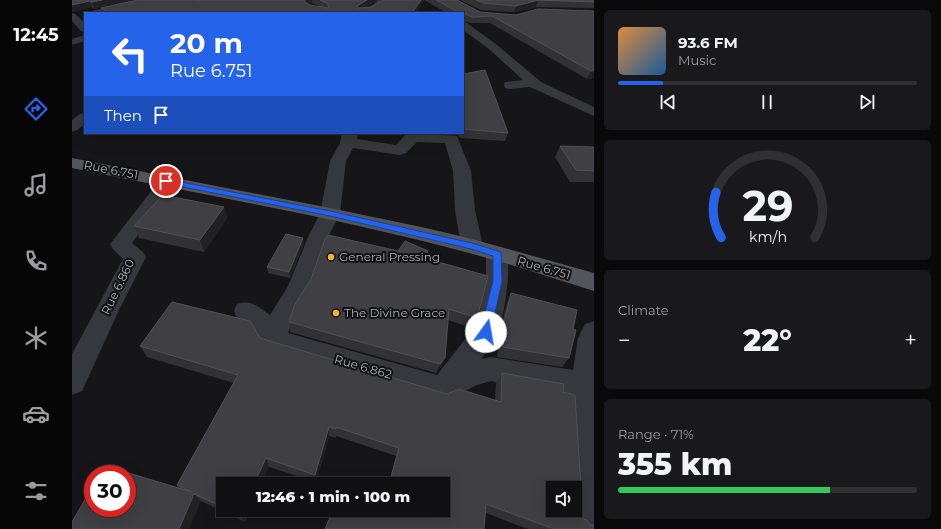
<!DOCTYPE html>
<html lang="en">
<head>
<meta charset="utf-8">
<style>
	:root { --surface:#101012; --page:#19191b; --text:#f1f3f6; --muted:#9c9d9f; --line:#303032; --accent:#2563eb }
	body { margin:0; font-family:Montserrat,sans-serif; background:var(--page); color:var(--text); height:100vh; display:flex; flex-direction:column; font-size:15px; white-space:nowrap }
	* { box-sizing:border-box; margin:0 }
	p { font-size:13px; color:var(--muted) }
	.icon { flex:none; width:22px; height:22px; fill:none; stroke:currentColor; stroke-width:2; stroke-linecap:round; stroke-linejoin:round }
	.map { position:relative; flex:1; overflow:hidden }
	.sheet { display:flex; flex-direction:column; gap:10px; padding:10px; background:#09090a; width:347px }
	.sheet>* { flex:none }
	.banner { position:absolute; left:12px; top:12px; width:380px; height:122px; border-radius:0px; box-shadow:0 4px 16px #0002,0 0 0 1px var(--line); background:#2563eb; color:#fff; overflow:hidden }
	.fabs { position:absolute; left:474px; top:481px; display:grid; gap:8px }
	.fabs a { display:grid; place-items:center; width:36px; height:36px; border-radius:0px; background:var(--surface); box-shadow:0 4px 16px #0002,0 0 0 1px var(--line); font-size:20px }
	.speed { position:absolute; left:12px; top:465px; display:flex; gap:8px; font-size:20px; font-weight:700; text-align:center }
	.speed>* { display:grid; place-content:center; width:52px; height:52px; border-radius:50%; background:var(--surface); box-shadow:0 4px 16px #0002,0 0 0 1px var(--line); line-height:1 }
	.speed .limit { border:6px solid #d22; background:#fff; color:#111 }
	.pin { position:absolute; display:grid; place-items:center; width:34px; height:34px; color:#fff; margin:-17px; border:2px solid #fff; border-radius:50%; box-shadow:0 1px 4px #0007 }
	.me { position:absolute; width:44px; margin:-22px; rotate:13deg; stroke-linejoin:round; filter:drop-shadow(0 0 3px #0008) }
	.turn { display:flex; align-items:center; gap:14px; height:84px; padding:0 20px; font-size:18px }
	.turn .icon { width:52px; height:52px; stroke-width:2.5 }
	.turn b { display:block; font-size:28px; line-height:34px }
	.then { display:flex; align-items:center; height:38px; padding:0 20px; background:#0003; gap:8px; font-size:15px }
	.big { font-size:30px; font-weight:800; line-height:1.1 }
	.sheet .widget { flex:1; display:flex; flex-direction:column; justify-content:center; gap:6px; min-width:0; padding:0 14px; border-radius:6px; background:var(--page) }
	.sheet .dial { align-items:center; gap:0 }
	.dial svg { height:104px; overflow:visible; fill:none; stroke:var(--line); stroke-width:7; stroke-linecap:round; text-anchor:middle }
	.dial text { fill:var(--text); stroke:none }
	.song { display:flex; align-items:center; gap:12px }
	.cover { width:48px; height:48px; border-radius:6px; background:linear-gradient(135deg,hsl(30 70% 55%),hsl(210 70% 35%)) }
	.played { height:4px; border-radius:2px; background:linear-gradient(90deg,var(--accent) 15%,var(--line) 15%) }
	.keys { display:flex; justify-content:space-around; direction:ltr }
	.heat { display:flex; justify-content:space-between; align-items:center; font-size:22px; direction:ltr }
	.charge { height:6px; border-radius:3px; background:linear-gradient(90deg,#34c759 71%,var(--line) 0) }
	.trip { position:absolute; left:144px; top:477px; width:234px; height:40px; border-radius:0px; background:var(--surface); box-shadow:0 4px 16px #0002,0 0 0 1px var(--line); font-weight:800; line-height:40px; text-align:center }
	main { display:flex; flex:1; min-height:0 }
	.dock { display:flex; flex-direction:column; width:72px; justify-content:space-around; align-items:center; background:#060607; color:var(--muted) }
	.dock .icon { width:28px; height:28px }
	.dock .active { color:var(--accent) }
	.dock b { font-size:18px; color:var(--text) }
	.map>svg:first-child { display:block }
	.lines { fill:none; stroke-linecap:round; stroke-linejoin:round }
	.minor { fill:#37383d; fill-rule:evenodd }
	.major { fill:#53555c; fill-rule:evenodd }
	.wall { fill:#323236; fill-rule:evenodd }
	.shaded-wall { fill:#212124 }
	.building { fill:#3f3f44; stroke:#4f5156; fill-rule:evenodd }
	.route { fill:#2563eb; stroke:#184099 }
	.poi-dot { fill:#f2b134; stroke:#111113; stroke-width:1.5 }
	.labels { text-anchor:middle; stroke-width:4; stroke-linejoin:round; paint-order:stroke }
	.street-label { font-size:12px; fill:#a8adb8; stroke:#111113 }
	.poi-label { font-size:12px; fill:#a8adb8; stroke:#111113; text-anchor:start }
</style>
</head>
<body>
<main>
<nav class="dock">
<b>12:45</b>
<svg class="icon active" aria-label="directions" viewBox="0 0 24 24"><path d="M12 3l9 9-9 9-9-9zM9 14v-3h6M13 9l2 2-2 2"/></svg>
<svg class="icon" aria-label="music" viewBox="0 0 24 24"><path d="M9 18V5l10-2v13"/><circle cx="6" cy="18" r="3"/><circle cx="16" cy="16" r="3"/></svg>
<svg class="icon" aria-label="phone" viewBox="0 0 24 24"><path d="M5 4h4l2 5-3 2q2 4 5 5l2-3 5 2v4C11 20 4 13 5 4z"/></svg>
<svg class="icon" aria-label="climate" viewBox="0 0 24 24"><path d="M12 3v18M4 7l16 10M4 17L20 7"/></svg>
<svg class="icon" aria-label="car" viewBox="0 0 24 24"><path d="M5 17H2v-5l4-1 3-4h7l3 4 3 1v5h-3M9 17h6M6 11h13"/><circle cx="7" cy="17" r="2"/><circle cx="17" cy="17" r="2"/></svg>
<svg class="icon" aria-label="filters" viewBox="0 0 24 24"><path d="M4 7h16M4 17h16"/><circle cx="9" cy="7" r="2"/><circle cx="15" cy="17" r="2"/></svg>
</nav>
<div class="map">
<svg width="522" height="529" viewBox="0 0 522 529">
	<rect width="100%" height="100%" fill="#161618"/>
	<g class="lines">
		<!-- minor -->
		<path class="minor" d="M65,0h15l-1,2 -45,11h-16l2,-2z
			M305,0h9c-7,11 -15,13 -28,13l16,-9z
			M0,13l3,1 10,9v9l-4,-1 -9,-10z
			M391,22l4,1 30,22 44,37 53,25v9l-64,-29 -20,2 -5,-1 -1,-3 1,-3 18,-2 -34,-31 -26,-19z
			M13,35v6l-13,4v-6z
			M13,113v11l-8,6 -5,2v-12l8,-6z
			M270,133h16l-1,6 39,6 10,-11 3,-1 48,3 14,35 4,39 8,36 -4,5 -7,2 -7,-2 -4,-5 -6,-36 -2,-39 -8,-28 -28,-1 -11,11 -6,2 -47,-7 -7,13 -6,53 -11,21 -19,54 -16,27 -6,17 149,42 37,-47 12,-47v-27l3,-5 8,-3 8,3c8,14 -1,68 -7,84 -4,9 -11,18 -17,26l10,-2 82,13 5,-32 7,-14 9,-3v208h-17l-1,-2 -6,-131 -79,-15 -14,4 -22,11 -2,3 -10,4 -180,-55 -10,-18 -16,-12 -3,-7 3,-7c15,-5 21,3 33,11l18,-29 21,-51 11,-21 10,-53 10,-18z
			M94,176l6,1 3,4 -11,20 -32,42 11,9 3,5 -27,53 -37,81 -10,4v-41l51,-95 -10,-10 -3,-5 39,-50 11,-17z"/>
		<!-- major -->
		<path class="major" d="M0,158l258,50 96,20 46,11 122,34v18c-41,-13 -83,-27 -125,-38 -130,-35 -265,-58 -397,-85z"/>
	</g>
	<!-- wall -->
	<path class="wall" d="M0,0h59l-37,9 -2,-2 -20,5z
		M128,0h176l-3,3 -7,4h5l11,-6 1,-1h74l23,12 36,3 78,-4v67l-7,1 -97,-56h-20l-7,-2v-8h-16l-23,-13 -8,13h-313l-2,-5 98,-7zM240,3l9,4 -11,-2 -2,-1z
		M388,0h134v8l-58,-1 -22,5 -33,-2z
		M391,74l45,59 -3,8 -45,-3 -3,-4 -24,-1h30z
		M488,146l34,1v35h-24l-15,-25z
		M152,207l3,11 -23,34 -65,-14 -5,-12z
		M232,244l-14,34 -22,-5 -1,-6z
		M355,258l50,60 -5,10 -24,-8 -3,38 -4,9 -5,6 -146,-41 -1,-10z
		M439,293l62,36 -4,29 -7,9 -65,-10 3,-20 -2,-1 9,-33z
		M188,338l187,56 48,6 1,-17 6,-10 61,19 20,127 11,10h-66l-42,-16 -43,-3v-26h-54l7,-28 -60,-20v2l-7,-2 -13,46 -47,-15 -8,17h-38v26h27l-5,12 -44,-21 -20,-12 -4,-4 57,-102 -87,-26 -7,-11z"/>
	<!-- shaded-wall -->
	<path class="shaded-wall" d="M30,0h29l-37,9 -2,-7z
		M233,0h7v3l-7,3z
		M295,0h9l-3,3 -16,10v-7z
		M349,0h3l-8,13h-4z
		M466,0l-2,7 -22,5 2,-6z
		M18,1l2,6 -20,5v-7z
		M393,14l-2,7v-6z
		M519,71h3v7l-7,1z
		M152,207l3,11 -23,34 -4,-12z
		M231,238l1,6 -14,34 -1,-6z
		M356,251l-2,10 -2,-3z
		M373,358l-4,9 -5,6 4,-9z
		M257,427v9l-13,46 -1,-7z
		M194,458l3,9 -8,17h-7z
		M122,494l7,7 -12,28h-10z
		M171,510h7l-5,12 -5,-6z"/>
	<!-- building -->
	<path class="building" d="M0,0h30l-10,2 -2,-1 -18,4z
		M65,0h60l2,1 1,-1h105v2l5,3 18,3 1,-2 -2,-3 -7,-3h47l-10,6 1,2 13,-1 11,-6 1,-1h38l-9,13h-302l-9,-5z
		M364,0h21l23,12 36,3 22,-6 56,2v60h-3l-99,-55 -20,1 -7,-3 -2,1v-2h-3z
		M404,0h118v2l-56,-2 -22,6 -33,-3z
		M413,70l23,63 -45,-4v-55z
		M488,146l34,1v24l-18,-1z
		M91,195l61,12 -24,33 -66,-14z
		M214,234l17,4 -14,34 -22,-5z
		M256,235l70,16 7,-10 23,10 -4,7 64,18 -11,42 -28,-9 -4,49 -5,6 -151,-42 5,-16 17,-27 14,-40z
		M439,293l66,17 -4,19 3,1 -7,28 -66,-11 2,-19 -2,-1z
		M100,302l78,19 10,17 187,56 12,-5 42,13 1,-29 62,11 -1,8 12,3 8,124 4,1 3,5h4v4h-40l-68,-25 -2,25h-159l8,-19h110v-26h-54l10,-36 -63,-21v2l-7,-2 -14,48 -49,-17 -12,26h-31v23l-29,-13 -15,35h-107v-7l21,-36v22h34v-34h-27l5,-8 87,26 -15,-7 61,-110 -98,-29zM481,488h22v22h-22z
		M156,510h15l-3,6z"/>
	<!-- route -->
	<path class="route" d="M94,179l164,32 142,32 29,9 1,29 -11,51 -2,3 -3,2 -4,-2 -2,-3 13,-51v-25l-22,-7 -141,-33 -167,-33v-3z"/>
	<!-- markers -->
	<g class="poi-dot">
		<circle cx="259" cy="257" r="4"/>
		<circle cx="264" cy="313" r="4"/>
	</g>
	<g class="labels">
		<!-- street labels -->
		<g class="street-label">
			<text transform="translate(39 170) rotate(11)" y="4">Rue 6.751</text>
			<text transform="translate(472 268) rotate(16)" y="4">Rue 6.751</text>
			<text transform="translate(46 287) rotate(-64)" y="4">Rue 6.860</text>
			<text transform="translate(291 367) rotate(16)" y="4">Rue 6.862</text>
		</g>
		<!-- poi labels -->
		<g class="poi-label">
			<text x="267" y="261">General Pressing</text>
			<text x="272" y="317">The Divine Grace</text>
		</g>
	</g>
</svg>
<div class="fabs">
<a><svg class="icon" aria-label="sound" viewBox="0 0 24 24"><path d="M4 9h4l5-4v14l-5-4H4zM17 9q2 3 0 6"/></svg></a>
</div>
<div class="speed"><div class="limit">30</div></div>
<div class="pin" style="left:94px;top:181px;background:#d93025"><svg class="icon" aria-label="arrive" viewBox="0 0 24 24"><path d="M6 21V4h12l-3 4 3 4H6"/></svg></div>
<svg class="me" style="left:414px;top:332px" viewBox="-20 -20 40 40"><circle r="19" fill="#fff"/><path d="M0-13L10 11 0 6-10 11z" fill="#2563eb"/></svg>
<div class="trip">12:46 · 1 min · 100 m</div>
<div class="banner">
<div class="turn"><svg class="icon" aria-label="left" viewBox="0 0 24 24"><path d="M17 20v-9H6M10 6l-5 5 5 5"/></svg><div><b>20 m</b>Rue 6.751</div></div>
<div class="then">Then<svg class="icon" aria-label="arrive" viewBox="0 0 24 24"><path d="M6 21V4h12l-3 4 3 4H6"/></svg></div>
</div>
</div>
<section class="sheet">
<div class="widget">
<div class="song"><i class="cover"></i><div><b>93.6 FM</b><p>Music</p></div></div>
<div class="played"></div>
<div class="keys"><svg class="icon" aria-label="previous" viewBox="0 0 24 24"><path d="M18 5L8 12l10 7zM5 5v14"/></svg><svg class="icon" aria-label="pause" viewBox="0 0 24 24"><path d="M8 5v14M16 5v14"/></svg><svg class="icon" aria-label="next" viewBox="0 0 24 24"><path d="M6 5l10 7-10 7zM19 5v14"/></svg></div>
</div>
<div class="widget dial"><svg viewBox="0 0 100 80">
<path d="M14 69A42 42 0 1 1 86 69"/>
<path d="M14 69A42 42 0 0 1 10 34" stroke="#2563eb"/>
<text x="50" y="56" font-size="32" font-weight="700">29</text>
<text x="50" y="72" font-size="11">km/h</text>
</svg></div>
<div class="widget"><p>Climate</p>
<div class="heat"><a>−</a><b class="big">22°</b><a>+</a></div>
</div>
<div class="widget"><p>Range · 71%</p><b class="big">355 km</b><div class="charge"></div></div>
</section>
</main>
</body>
</html>
